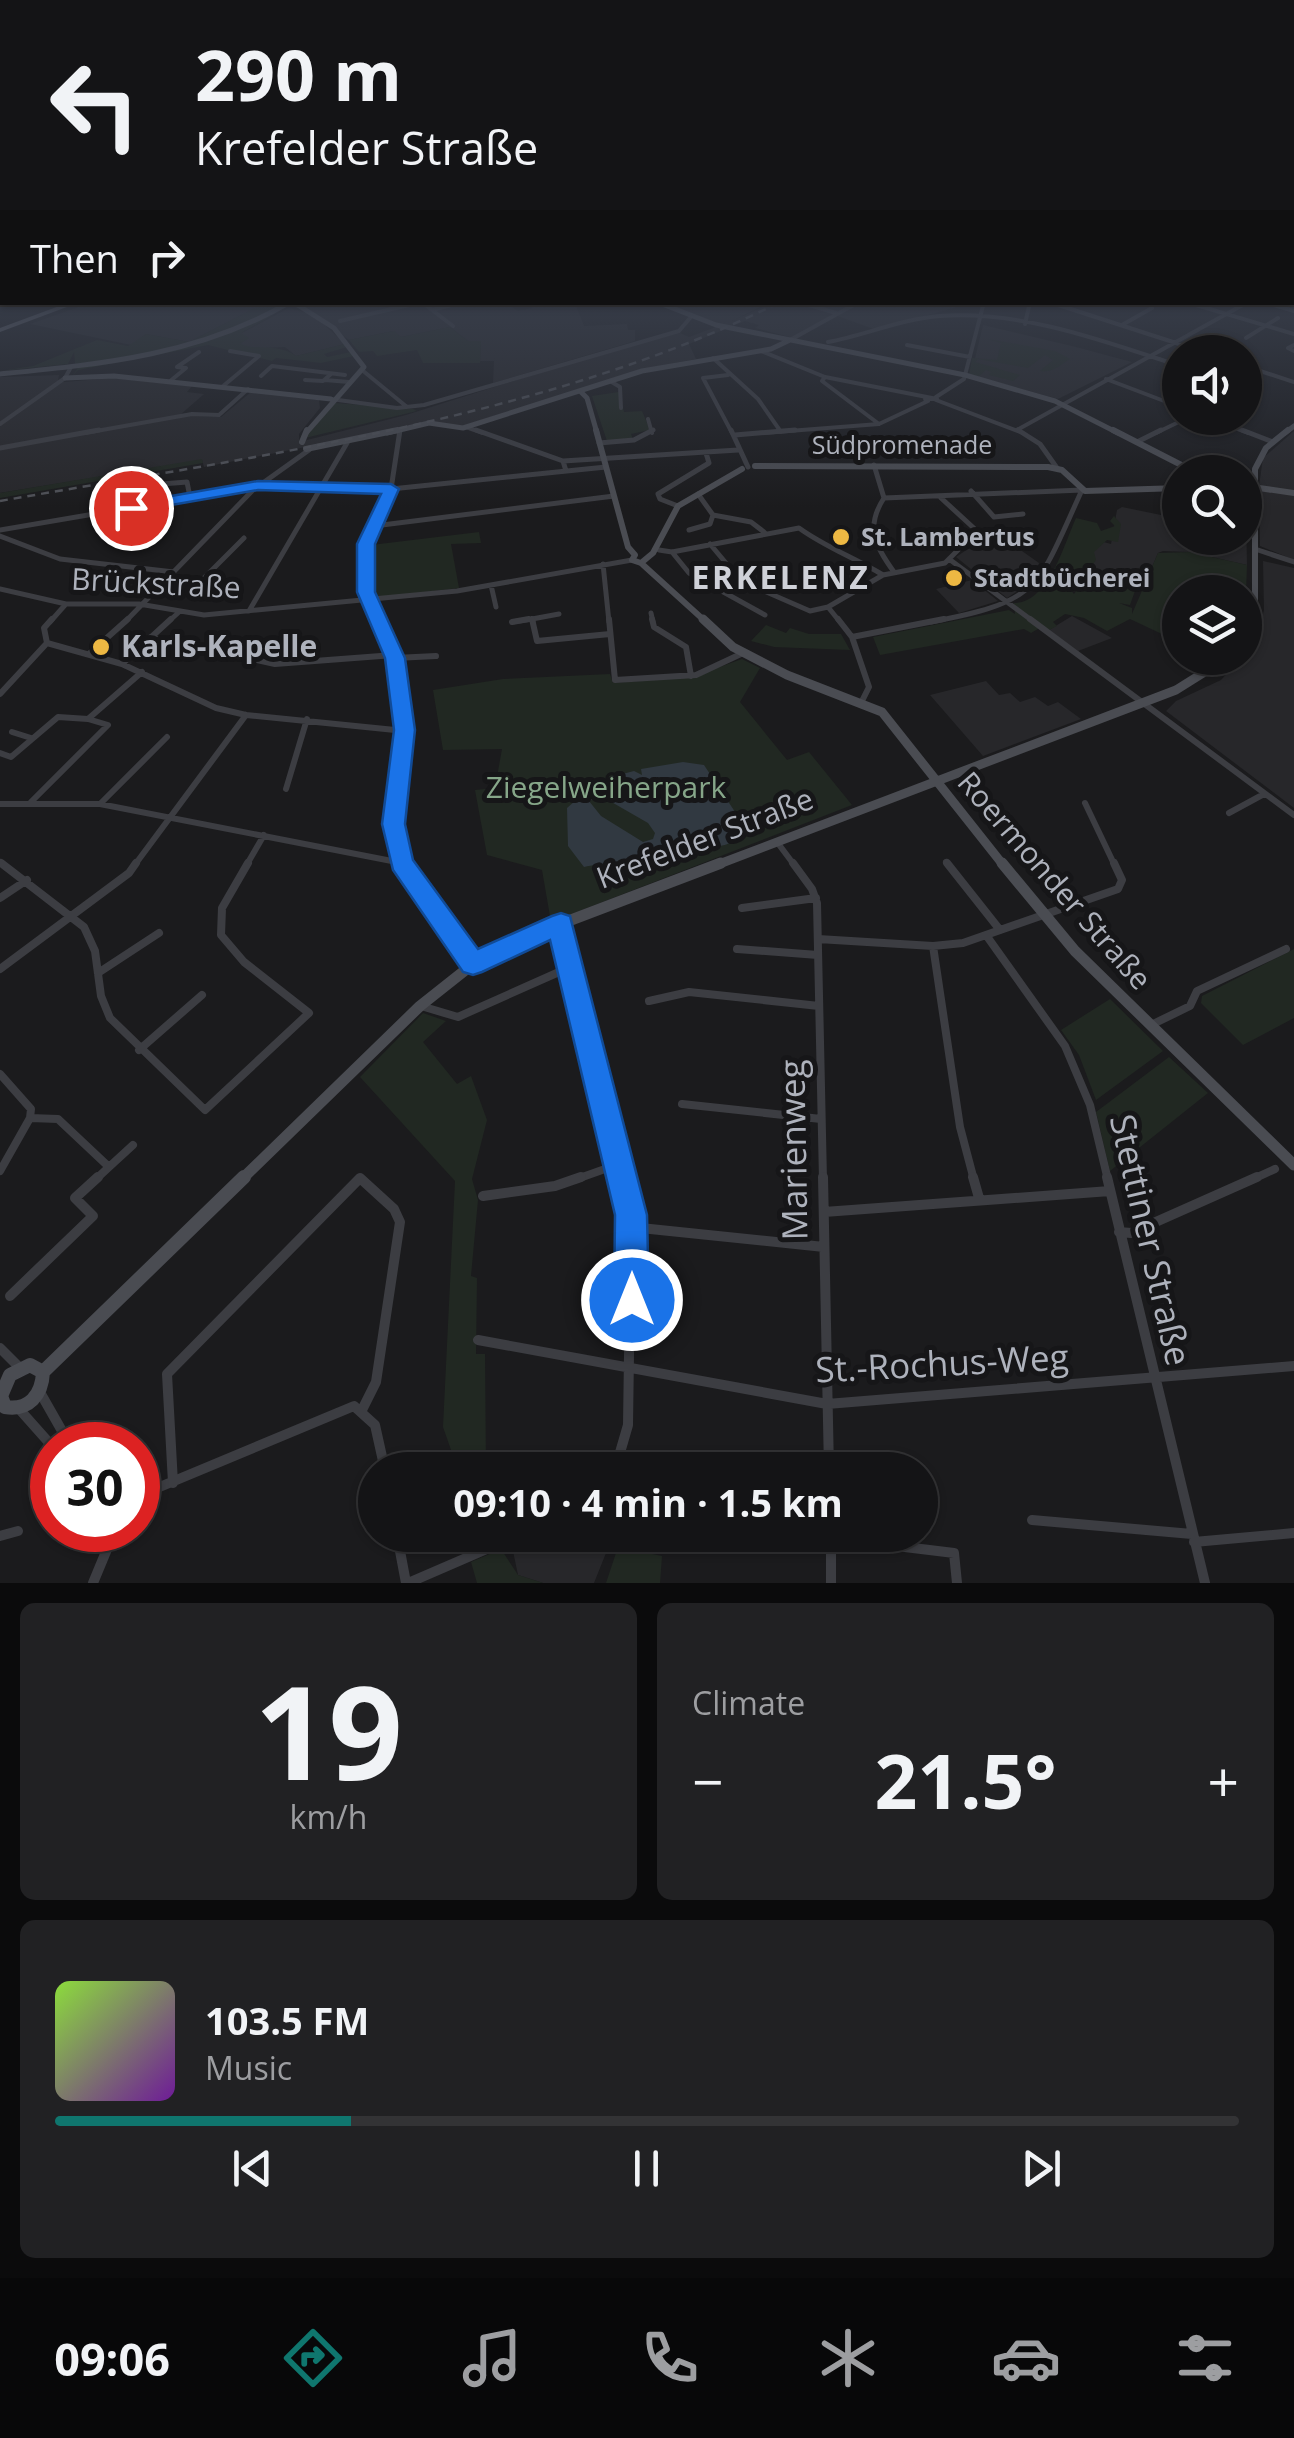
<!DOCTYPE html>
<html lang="en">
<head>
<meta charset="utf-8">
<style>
	:root { --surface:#141416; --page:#212123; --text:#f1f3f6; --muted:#9d9ea1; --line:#333335; --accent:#0f766e }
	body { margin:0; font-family:"Open Sans",sans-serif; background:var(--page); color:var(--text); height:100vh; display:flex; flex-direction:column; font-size:38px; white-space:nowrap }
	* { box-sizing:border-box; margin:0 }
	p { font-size:32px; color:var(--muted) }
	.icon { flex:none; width:55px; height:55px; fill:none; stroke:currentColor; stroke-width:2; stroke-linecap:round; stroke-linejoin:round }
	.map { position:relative; height:1583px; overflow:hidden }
	.panel { display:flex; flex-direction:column; gap:20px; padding:20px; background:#0b0b0c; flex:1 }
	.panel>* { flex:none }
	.guide { position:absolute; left:0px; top:0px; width:1295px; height:305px; box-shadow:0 2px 8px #0004,0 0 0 2px var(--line); background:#141416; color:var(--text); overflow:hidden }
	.buttons { position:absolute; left:1162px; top:335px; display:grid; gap:20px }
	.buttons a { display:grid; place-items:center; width:100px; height:100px; border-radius:50%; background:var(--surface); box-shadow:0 2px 8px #0004,0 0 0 2px var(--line); font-size:50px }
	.speed { position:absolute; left:30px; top:1422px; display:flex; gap:20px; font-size:50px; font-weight:700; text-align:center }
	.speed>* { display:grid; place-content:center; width:130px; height:130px; border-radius:50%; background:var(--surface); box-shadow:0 2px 8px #0004,0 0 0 2px var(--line); line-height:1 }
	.speed .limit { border:15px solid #d22; background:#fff; color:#111 }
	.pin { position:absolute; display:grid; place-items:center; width:85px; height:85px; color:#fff; margin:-42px; border:5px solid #fff; border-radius:50%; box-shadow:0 2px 10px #0007 }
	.me { position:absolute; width:110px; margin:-55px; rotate:0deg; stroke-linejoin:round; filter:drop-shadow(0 0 8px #0008) }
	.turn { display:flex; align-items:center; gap:35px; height:210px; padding:0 30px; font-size:45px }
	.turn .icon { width:130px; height:130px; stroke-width:2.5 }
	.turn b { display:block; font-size:70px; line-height:85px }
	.then { display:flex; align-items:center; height:95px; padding:0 30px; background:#0003; gap:20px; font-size:38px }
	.big { font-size:75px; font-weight:700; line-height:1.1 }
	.panel .tile { flex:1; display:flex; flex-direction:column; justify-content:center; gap:15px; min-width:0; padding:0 35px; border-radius:15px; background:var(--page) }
	.panel .dial { align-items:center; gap:0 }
	.dial b { font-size:130px; line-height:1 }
	.song { display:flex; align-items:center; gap:30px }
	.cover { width:120px; height:120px; border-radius:15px; background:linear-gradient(135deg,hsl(90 70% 55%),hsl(280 70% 35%)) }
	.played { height:10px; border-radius:5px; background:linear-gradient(90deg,var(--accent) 25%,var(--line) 25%) }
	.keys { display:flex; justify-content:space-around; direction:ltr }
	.heat { display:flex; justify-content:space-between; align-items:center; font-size:55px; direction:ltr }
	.panel .tiles { flex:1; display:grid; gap:20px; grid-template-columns:1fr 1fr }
	.tile:last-child { grid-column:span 2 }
	.trip { position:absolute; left:358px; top:1452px; width:580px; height:100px; border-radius:50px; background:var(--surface); box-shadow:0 2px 8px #0004,0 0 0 2px var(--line); font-weight:700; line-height:100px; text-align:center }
	.tabs { display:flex; height:160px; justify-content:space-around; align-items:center; background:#080809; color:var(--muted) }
	.tabs .icon { width:70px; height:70px }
	.tabs .selected { color:var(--accent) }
	.tabs b { font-size:45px; color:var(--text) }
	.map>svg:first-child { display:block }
	.built { fill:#27272a }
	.green { fill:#212822 }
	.water { fill:#313941; fill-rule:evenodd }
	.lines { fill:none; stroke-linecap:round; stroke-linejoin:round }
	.street-far4 { stroke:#3c3d42; stroke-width:4 }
	.street-far3 { stroke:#3c3d42; stroke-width:5 }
	.street-far2 { stroke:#3c3d42; stroke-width:6 }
	.street-far1 { stroke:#3c3d42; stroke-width:8 }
	.street { stroke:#3c3d42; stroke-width:10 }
	.secondary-far4 { stroke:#4a4c52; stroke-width:5 }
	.secondary-far3 { stroke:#4a4c52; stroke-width:6 }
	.secondary-far2 { stroke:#4a4c52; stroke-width:9 }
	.secondary-far1 { stroke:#4a4c52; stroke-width:11 }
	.secondary { stroke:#4a4c52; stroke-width:14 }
	.highway { fill:#686a73; fill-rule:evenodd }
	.rail { stroke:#4f5157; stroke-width:2.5; stroke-dasharray:8 6; stroke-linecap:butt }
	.route { fill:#1a73e8; stroke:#114b97; stroke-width:2.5 }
	.poi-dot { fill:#edb843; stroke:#161618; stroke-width:4 }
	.labels { text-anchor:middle; stroke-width:10; stroke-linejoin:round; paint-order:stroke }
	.far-street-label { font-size:25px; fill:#aeb2bc; stroke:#161618 }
	.far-poi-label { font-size:25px; font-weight:bold; fill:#aeb2bc; stroke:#161618; text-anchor:start }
	.street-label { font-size:30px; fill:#aeb2bc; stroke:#161618 }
	.poi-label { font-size:30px; font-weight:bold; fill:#aeb2bc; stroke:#161618; text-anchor:start }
	.park-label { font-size:30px; fill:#86a689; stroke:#161618 }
	.far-district-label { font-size:32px; font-weight:bold; letter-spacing:2.5px; fill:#cfd1d8; stroke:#161618 }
	.near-street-label { font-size:35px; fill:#aeb2bc; stroke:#161618 }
</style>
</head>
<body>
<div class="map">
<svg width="1294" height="1583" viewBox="0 0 1294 1583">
	<rect width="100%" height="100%" fill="#1b1b1d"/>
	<!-- built -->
	<path class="built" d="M505,302l13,9 14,-3 1,-5h42l9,23 43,-2 1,6h7v11l-142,42 1,-22h-14l1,-20h-13l-18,-14 -49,10 -8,-6 -44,9 -50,-37z
		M90,303h175l-76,39 -43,-8 -15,11 -101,-21z
		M662,303h106l-36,18 40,-18h190l-2,3 -84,24 -41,-15 -38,24 -42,-11 4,-3 -14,-4 -56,23 7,15 -48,9 -189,59 -27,-5 -228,45 -2,-7 -202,33v-116l59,-2 -1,6 6,1 48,-4 80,8 -5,6 17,2 -24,21 41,2 30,-25 68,8 1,8 -21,26v8l107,-27 199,-63 75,-19 9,4 32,-12z
		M289,308l25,7 31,29 -49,12 -11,-9 -39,2 -7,-5 1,-10z
		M983,325l93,22 56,15 -74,37 -87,-24z
		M1294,431v129l-34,-14 -1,-60 4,-28z
		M1122,507l44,9 14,-4v26h65l1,-27 1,54 -57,-13 -27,-1 -5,2 -15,35 -59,-17 12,-31 15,4 6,-34z
		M991,529l48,34 -5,17 -27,18 -51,-41 25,-17 2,-9z
		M1263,561l31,7v240l-128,-97 10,-10 45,-21 35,-38 8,-32z
		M972,580l26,21 -39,12 -23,-24z
		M1072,616l40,22 -34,13 -29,-21z
		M986,681l13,14 11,-2 10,9 15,-5 13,9 10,-4 23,17 -98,37 -53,-61z
		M529,1535h75l4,13 -14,35h-51l-25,-8 -5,-24 13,-6z"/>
	<!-- green -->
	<path class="green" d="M265,303h19c-61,41 -138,51 -209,61l-1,-12 -6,12 -68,7 33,-5 64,-26 31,6 18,-12 43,8z
		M275,314l-34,19 8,5 -9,6c15,7 39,-1 56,12l49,-12 2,3 -23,7 3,3 24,-5 3,4 -33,7 -45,-5 -4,3 -64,-16 -130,25 -6,6 6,-8 114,-22z
		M450,327l18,14h13l-1,22h-57l-6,-13 -40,6 -4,-5 -14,1 -10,-12 45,-9 7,6z
		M988,339l67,12 15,8c-10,6 -17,14 -30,12l13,-11 -8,-5 -17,13 -50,-9 -3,3 45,13 -7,6 -24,-6 2,-3 -5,-2 -9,8 -8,-3 3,-17 25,2 4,-17z
		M619,392l5,20 18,-1 8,19 -19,4 2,5 -26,2 -15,-45z
		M335,403l78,6 4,2 -112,27z
		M202,459l1,4 -203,35v-5z
		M1114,516l7,8 -3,18 -11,-2 -13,12 2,8 -8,12 -6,-1 -7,17 -5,1 4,5 13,-19 49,13 -6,17 -11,-2 13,5v6l26,-61 32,-1 57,13 -2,55v-28h-65v44l-10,-4 -6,3 -34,-16 -23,12 -23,-13 -19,-4 -12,8 4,4 -8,4 -6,-4 -12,7 -7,-4 -144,26 -7,-18 136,-27 6,4 -1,-11c35,0 50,-59 62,-85l21,5 4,8 14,-5 -5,-5z
		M479,532l2,11 -30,1 8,44 -87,10 -1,-53z
		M766,625l20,8 4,-5 19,6h32l9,16 -76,-3 -23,-6z
		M742,659l18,9 -20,34 47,58 22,-8 43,53 -301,117 -9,-52 -55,-15 -12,-65 20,-2 7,-39 -59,1 -10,-60 70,-11 107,-5 3,9 79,-6z
		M1294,949v69l-51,27 -42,-42 1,-7z
		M1110,999l53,52 -67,49 -17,-45 -18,-25z
		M423,1013l23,8 -23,21 34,42 14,-8 16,44 -15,59 6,21 -7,76 6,2 -1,76h9l1,116h-28l-15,-43 12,-246 -95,-104z
		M1169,1057l39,36 -98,78 -14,-59z
		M618,1547l44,9 -2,27h-54z
		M501,1549l17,26 25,8h-66l-6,-21z"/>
	<!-- water -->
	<path class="water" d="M683,762l21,3 39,59c-12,50 -81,-6 -102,39 -23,10 -38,-2 -57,4l-16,-21 -1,-38 32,-28 35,-9 8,4 -1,-6zM601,796l47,27 7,10 -2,6 -10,3 -42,-26 -12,-15z"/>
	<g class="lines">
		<!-- street-far4 -->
		<path class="street-far4" d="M422,302l10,8 31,-8
			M1049,302l155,50
			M1186,302l108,32
			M1264,302l30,9
			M809,305l27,8
			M432,310l21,16
			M340,321l82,-19
			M1025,324l5,-22
			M1122,325l30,-17
			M1246,338l32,-20
			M790,340l69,-38
			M828,342c37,-7 74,-23 112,-26 81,-6 164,25 240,50
			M907,345l63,12
			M1294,345l-6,3 6,3
			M761,351l64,26 112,22h-12
			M713,358l45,41 23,33
			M1245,366l49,16
			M362,370l45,37
			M728,375l-25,3 29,55
			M261,376l11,-10 73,9
			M825,377l-3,4 57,43
			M1106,379l74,28
			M305,380l18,1 8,-7
			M325,380l24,2
			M610,381l10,6 1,21
			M1245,381l15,-9
			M169,382l17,-14 -9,-1 22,-15
			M222,387l37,-31 -29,-5
			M936,397l28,-18 20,-77
			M331,399l66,9 27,-3 255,-74 11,-13
			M936,400l87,33
			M1208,418l40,15
			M648,419l4,14
			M0,424l65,-46 6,-11
			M466,427l17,6
			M1017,430l231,-128
			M85,433l107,-19 27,1 29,-26
			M763,433l116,-9 49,-23
			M1156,433l31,-15"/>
		<!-- street-far3 -->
		<path class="street-far3" d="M476,430l87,31
			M731,430l17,37
			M1018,430l22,14 17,24
			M1242,430l31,12
			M735,435l60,-5
			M1137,442l24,-12
			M599,443l35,-3 19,-10
			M0,448l99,-18
			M874,465l10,33
			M566,471l-3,-10 175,-11
			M162,484l25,-2 3,15
			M971,491l23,26 29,-3
			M698,494l15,21
			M884,498c-19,29 -9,48 10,74
			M884,498l198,-8c-45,98 -40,111 -151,132
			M678,506l-18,-7 -2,-5 51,-31 -3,-10
			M713,515l38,7 13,10
			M374,526l240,-30
			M0,530l258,-44 133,3 215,-22
			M689,530l21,-6 3,-9
			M0,536l60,23 114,13
			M710,544l31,37 69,30 18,-4 55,-32 62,-12 32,-32 -36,-33
			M1255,549l39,13
			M659,550l13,2 127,-24c26,19 56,30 84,47
			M672,552l17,21 76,42
			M949,559l85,63
			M603,564l6,58
			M491,585l5,22
			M161,588l40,-7 43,-43
			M0,589l66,15h73l65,11 253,-24 175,-31
			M828,607l12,15
			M249,611l98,-168
			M651,613l2,9
			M50,622l15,-17
			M125,622l128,-132 56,-40
			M168,622l10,-9
			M378,622l-10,-21 -3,-53 26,-59 9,-59
			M512,622l20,-3
			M533,622l-1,-3 27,-5"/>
		<!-- street-far2 -->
		<path class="street-far2" d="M377,619c16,35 29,75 28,114 -2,47 -19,88 -1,133
			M532,619l5,22 73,-7
			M609,619l6,61 81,-5 47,-22
			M652,619l2,8 32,20 5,29
			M838,619l14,18 17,50 -7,14
			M1030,619l264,196
			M512,622l17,-3
			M151,637l124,27 119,-9
			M852,637l92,-18
			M47,643l75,21 94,44 30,7 159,16
			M47,643l-3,-15 8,-9
			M90,653l38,-34
			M395,658l41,-2
			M122,664l49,-45
			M0,694l47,-51
			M12,732l19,6
			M0,753l11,4 47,-40 30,2
			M286,789l21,-70
			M31,802l77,-77 -20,-6 54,-47
			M101,803l66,-66
			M1085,803l30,63
			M0,804h100l302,59
			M1229,813l35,-19
			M777,842l18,24
			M0,862l5,4
			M946,862l3,4
			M134,866l112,-151
			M246,866l18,-31"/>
		<!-- street-far1 -->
		<path class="street-far1" d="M1,863l83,64 11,24 6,45 9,22 95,92 104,-97 -65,-51 -23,-27 1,-27 26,-45
			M402,863l71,101
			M793,863l19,26 5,14 6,277
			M947,863l53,67
			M0,898l27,-18
			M742,908l74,-10
			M561,924l7,44 54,212
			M986,935l79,111 25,59 18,75
			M818,939l115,7 30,-3 155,-54 4,-9 -8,-17
			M933,946l27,181 14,53
			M737,949l81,6
			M0,969l129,-96 7,-10
			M98,973l61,-40
			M649,1001l40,-9 130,14
			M421,1006l37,11 110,-49
			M1151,1025l39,-19 7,-15 89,-42
			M139,1050l63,-55
			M0,1074l31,35 -1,9 -30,53
			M682,1104l139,15
			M30,1118l28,1 51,48 -14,13
			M109,1167l24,-22
			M358,1180h4
			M574,1180l45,-16
			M1251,1180l24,-11"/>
		<!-- street -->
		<path class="street" d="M823,1177l6,293
			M973,1177l6,21
			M1107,1177l98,406
			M483,1196l72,-10 26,-9
			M824,1212l286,-21
			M631,1227l193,20
			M1119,1232l12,1 126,-56
			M10,1296l83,-80 -18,-18 23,-21
			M478,1340l349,64 467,-38
			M0,1348l19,19
			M41,1394l29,51
			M20,1410l32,36
			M619,1456l9,-31 3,-210 -10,-38
			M173,1483l-6,-109 193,-196 34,31 6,13 -24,160 -14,28
			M138,1496l216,-90 21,19 10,45
			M1032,1520l160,14
			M397,1535l9,48
			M831,1535v48
			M0,1536l18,-5
			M831,1538l123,15 3,30
			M1194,1542l100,-9
			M93,1583l22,-53
			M408,1583l88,-38 9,-10"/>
		<!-- secondary-far4 -->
		<path class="secondary-far4" d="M293,302l41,26 30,39 -58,66
			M657,302l59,23 249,50 90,26 63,32
			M0,374c102,-10 200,-19 290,-72
			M65,378l49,-2 217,23
			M580,391l7,7 10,35
			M387,433l42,-10 34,5 179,-57 129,-22 19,-9
			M1285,433l9,-7"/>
		<!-- secondary-far3 -->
		<path class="secondary-far3" d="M596,430l32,117 7,8 -3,5 9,3 65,59
			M1113,430l82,42
			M302,442l5,-12
			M306,449l92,-19
			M755,466l293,1 14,3 23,21 95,-3
			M1245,486l49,7
			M641,563l12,-10 25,-47 64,-37
			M1252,622l3,-7v-146l11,-21 22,-18"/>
		<!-- secondary-far2 -->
		<path class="secondary-far2" d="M703,619l30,28 54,28 95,37 122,154
			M1245,637l8,-18
			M714,866l462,-176 51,-32"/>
		<!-- secondary-far1 -->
		<path class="secondary-far1" d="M1002,863l73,88 219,214
			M241,1180l179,-174 53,-42 48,-25 200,-76"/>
		<!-- secondary -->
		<path class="secondary" d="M43,1372l201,-195
			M5,1407l-4,-11 9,-21 20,-10 13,7
			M5,1407c24,4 37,-12 38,-35"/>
		<!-- highway -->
		<path class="highway" d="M70,302h10l-80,30v-4z"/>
		<!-- rail -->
		<path class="rail" d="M0,501c256,-45 546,-82 780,-199"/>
	</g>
	<!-- sky -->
	<linearGradient id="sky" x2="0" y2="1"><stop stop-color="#0f0f10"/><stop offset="0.56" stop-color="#393f4c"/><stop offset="1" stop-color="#393f4c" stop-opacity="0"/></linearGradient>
	<rect width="1294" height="507" fill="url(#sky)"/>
	<!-- route -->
	<path class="route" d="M258,481l133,3 8,5 -24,55v48l30,66 10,72 -10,94 8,36 65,89 74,-33 9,-3 9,3 77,299 2,85 -5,12 -12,5 -13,-5 -5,-12 1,-85 -65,-275 -68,32 -9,3 -10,-3 -70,-102 -11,-46 12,-94 -9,-72 -28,-66v-48l24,-50 -123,-4 -127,22 -8,-4 8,-5z"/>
	<!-- markers -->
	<g class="poi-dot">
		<circle cx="841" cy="537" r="10"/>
		<circle cx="954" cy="578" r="10"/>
		<circle cx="101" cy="647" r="10"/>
	</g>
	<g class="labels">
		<!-- far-street labels -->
		<g class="far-street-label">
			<text x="902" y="454">Südpromenade</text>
		</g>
		<!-- far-poi labels -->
		<g class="far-poi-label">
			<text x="861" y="546">St. Lambertus</text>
			<text x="974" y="587">Stadtbücherei</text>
		</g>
		<!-- street labels -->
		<g class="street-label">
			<text transform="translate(156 584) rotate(3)" y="10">Brückstraße</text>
			<text transform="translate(705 839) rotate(-21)" y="10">Krefelder Straße</text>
			<text transform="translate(1054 881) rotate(49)" y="10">Roermonder Straße</text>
		</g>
		<!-- poi labels -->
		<g class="poi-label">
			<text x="121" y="657">Karls-Kapelle</text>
		</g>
		<!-- park labels -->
		<g class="park-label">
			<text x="606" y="798">Ziegelweiherpark</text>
		</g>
		<!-- far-district labels -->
		<g class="far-district-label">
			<text x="781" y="589">ERKELENZ</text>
		</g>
		<!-- near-street labels -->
		<g class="near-street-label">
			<text transform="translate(794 1150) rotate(-91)" y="12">Marienweg</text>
			<text transform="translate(1150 1240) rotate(77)" y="12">Stettiner Straße</text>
			<text transform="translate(942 1364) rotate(-3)" y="12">St.-Rochus-Weg</text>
		</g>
	</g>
</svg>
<div class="buttons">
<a><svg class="icon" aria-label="sound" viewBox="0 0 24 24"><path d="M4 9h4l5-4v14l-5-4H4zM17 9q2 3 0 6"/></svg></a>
<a><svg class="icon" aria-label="search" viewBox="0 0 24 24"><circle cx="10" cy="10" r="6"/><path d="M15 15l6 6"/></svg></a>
<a><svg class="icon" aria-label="layers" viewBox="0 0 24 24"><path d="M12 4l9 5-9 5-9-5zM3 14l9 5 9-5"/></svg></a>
</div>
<div class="speed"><div class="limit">30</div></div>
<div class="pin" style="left:131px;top:508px;background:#d93025"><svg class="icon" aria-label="arrive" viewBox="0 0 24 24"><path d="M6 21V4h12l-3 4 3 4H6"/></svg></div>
<svg class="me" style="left:632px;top:1300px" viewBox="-20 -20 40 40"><circle r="17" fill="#1a73e8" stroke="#fff" stroke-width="3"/><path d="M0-11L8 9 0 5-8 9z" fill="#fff"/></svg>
<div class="trip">09:10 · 4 min · 1.5 km</div>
<div class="guide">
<div class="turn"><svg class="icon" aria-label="left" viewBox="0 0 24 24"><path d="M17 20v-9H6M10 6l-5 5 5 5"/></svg><div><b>290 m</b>Krefelder Straße</div></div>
<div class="then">Then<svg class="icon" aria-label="right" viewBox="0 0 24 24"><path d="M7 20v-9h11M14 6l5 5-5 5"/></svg></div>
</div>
</div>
<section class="panel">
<div class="tiles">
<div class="tile dial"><b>19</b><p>km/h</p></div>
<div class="tile"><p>Climate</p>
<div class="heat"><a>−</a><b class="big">21.5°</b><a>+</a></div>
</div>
<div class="tile">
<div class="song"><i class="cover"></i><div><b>103.5 FM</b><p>Music</p></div></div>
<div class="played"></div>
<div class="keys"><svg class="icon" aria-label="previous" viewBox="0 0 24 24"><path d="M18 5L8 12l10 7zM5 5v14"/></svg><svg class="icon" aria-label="pause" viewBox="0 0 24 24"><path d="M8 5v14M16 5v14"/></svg><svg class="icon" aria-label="next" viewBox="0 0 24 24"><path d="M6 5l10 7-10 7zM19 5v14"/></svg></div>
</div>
</div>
</section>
<nav class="tabs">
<b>09:06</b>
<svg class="icon selected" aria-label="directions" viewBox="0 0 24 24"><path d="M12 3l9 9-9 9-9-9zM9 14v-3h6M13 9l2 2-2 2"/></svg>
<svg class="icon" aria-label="music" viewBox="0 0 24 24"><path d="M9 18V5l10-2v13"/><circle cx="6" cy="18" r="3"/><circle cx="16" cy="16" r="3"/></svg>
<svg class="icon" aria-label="phone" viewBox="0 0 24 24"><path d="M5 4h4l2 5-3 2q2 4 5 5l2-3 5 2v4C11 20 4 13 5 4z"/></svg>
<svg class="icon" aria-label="climate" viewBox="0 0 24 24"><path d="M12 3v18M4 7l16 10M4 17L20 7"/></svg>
<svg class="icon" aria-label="car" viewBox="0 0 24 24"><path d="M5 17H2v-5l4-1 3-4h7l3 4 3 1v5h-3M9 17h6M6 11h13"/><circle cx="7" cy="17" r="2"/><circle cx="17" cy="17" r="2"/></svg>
<svg class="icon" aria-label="filters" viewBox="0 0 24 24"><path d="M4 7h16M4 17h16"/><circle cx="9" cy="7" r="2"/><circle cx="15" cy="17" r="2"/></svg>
</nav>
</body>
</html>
